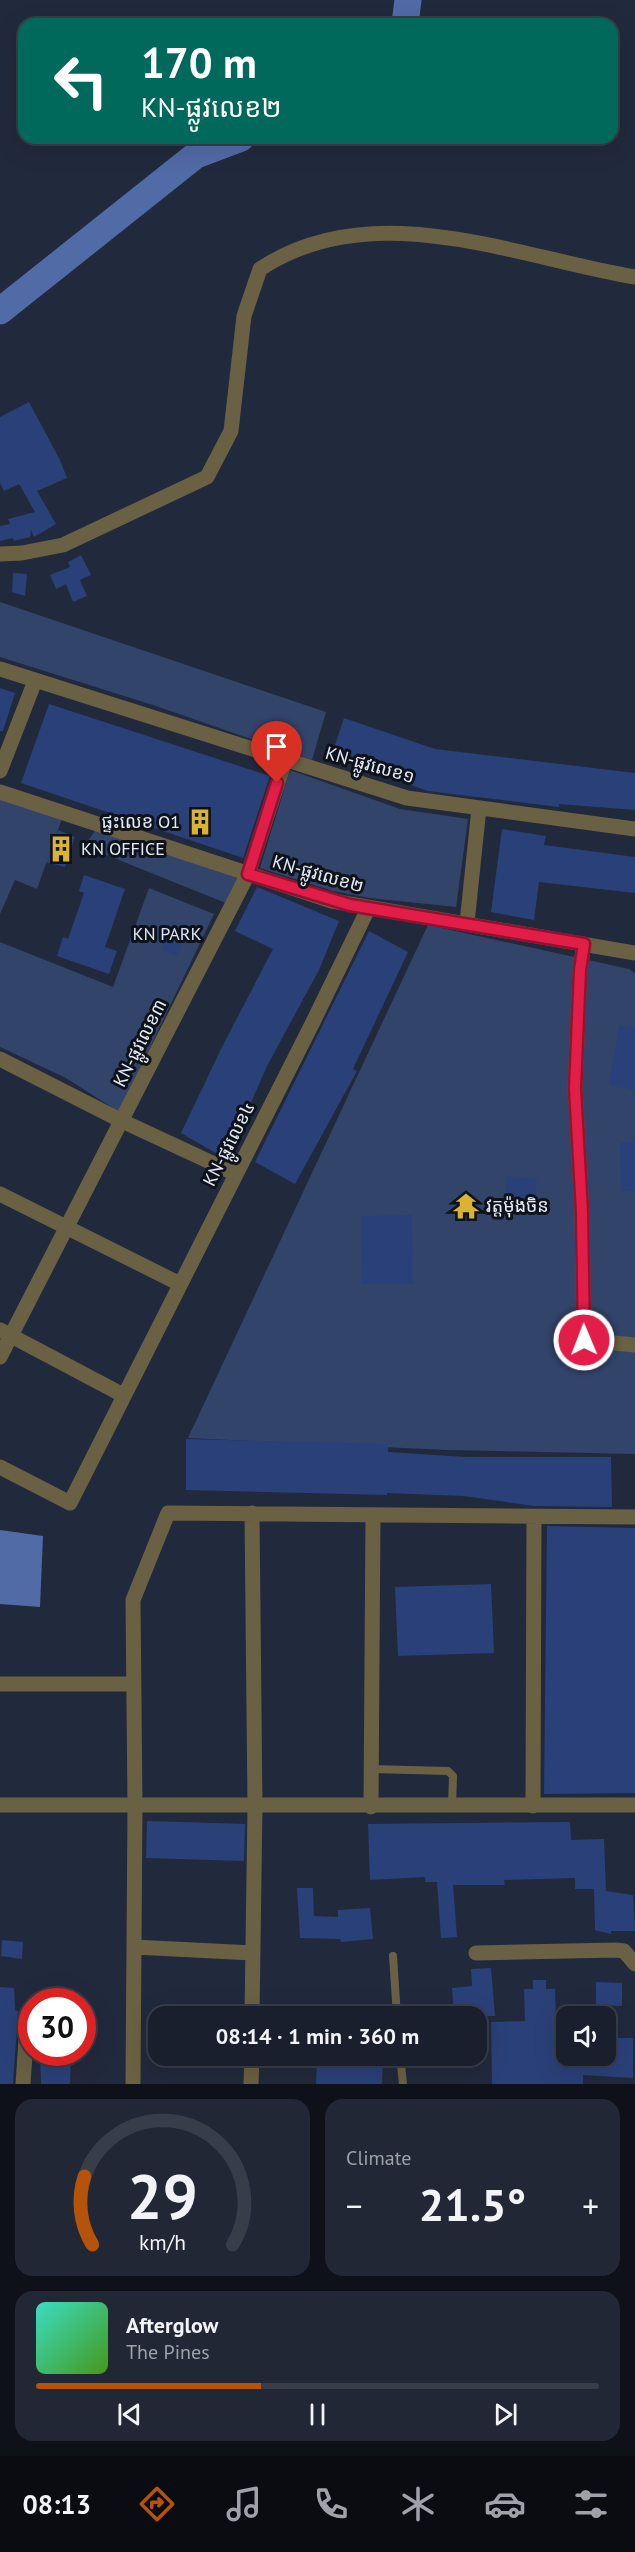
<!DOCTYPE html>
<html lang="en">
<head>
<meta charset="utf-8">
<style>
	:root { --surface:#191f2d; --page:#222735; --text:#f1f3f6; --muted:#9fa2aa; --line:#373d49; --accent:#b45309 }
	body { margin:0; font-family:"PT Sans","Noto Sans Khmer",sans-serif; background:var(--page); color:var(--text); height:100vh; display:flex; flex-direction:column; font-size:22px; white-space:nowrap }
	* { box-sizing:border-box; margin:0 }
	p { font-size:20px; color:var(--muted) }
	.icon { flex:none; width:33px; height:33px; fill:none; stroke:currentColor; stroke-width:2; stroke-linecap:round; stroke-linejoin:round }
	.map { position:relative; height:2084px; overflow:hidden }
	.details { display:flex; flex-direction:column; gap:15px; padding:15px; background:#0e1119; flex:1 }
	.details>* { flex:none }
	.top-card { position:absolute; left:18px; top:18px; width:600px; height:126px; border-radius:18px; box-shadow:0 6px 24px #0002,0 0 0 2px var(--line); background:#00695c; color:#fff; overflow:hidden }
	.fabs { position:absolute; left:556px; top:2006px; display:grid; gap:12px }
	.fabs a { display:grid; place-items:center; width:60px; height:60px; border-radius:12px; background:var(--surface); box-shadow:0 6px 24px #0002,0 0 0 2px var(--line); font-size:30px }
	.speed { position:absolute; left:18px; top:1988px; display:flex; gap:12px; font-size:30px; font-weight:700; text-align:center }
	.speed>* { display:grid; place-content:center; width:78px; height:78px; border-radius:50%; background:var(--surface); box-shadow:0 6px 24px #0002,0 0 0 2px var(--line); line-height:1 }
	.speed .limit { border:9px solid #d22; background:#fff; color:#111 }
	.pin { position:absolute; display:grid; place-items:center; width:51px; height:51px; color:#fff; margin:-62px -26px; border-radius:50% 50% 50% 0; rotate:-45deg; box-shadow:0 0 6px #0007 }
	.pin .icon { rotate:45deg }
	.me { position:absolute; width:66px; margin:-33px; rotate:359deg; stroke-linejoin:round; filter:drop-shadow(0 0 4px #0008) }
	.turn { display:flex; align-items:center; gap:21px; height:126px; padding:0 24px; font-size:27px }
	.turn .icon { width:78px; height:78px; stroke-width:2.5 }
	.turn b { display:block; font-size:42px; line-height:51px }
	.big { font-size:45px; font-weight:600; line-height:1.1 }
	.details .tile { flex:1; display:flex; flex-direction:column; justify-content:center; gap:9px; min-width:0; padding:0 21px; border-radius:18px; background:var(--page) }
	.details .dial { align-items:center; gap:0 }
	.dial svg { height:156px; overflow:visible; fill:none; stroke:var(--line); stroke-width:7; stroke-linecap:round; text-anchor:middle }
	.dial text { fill:var(--text); stroke:none }
	.song { display:flex; align-items:center; gap:18px }
	.cover { width:72px; height:72px; border-radius:9px; background:linear-gradient(135deg,hsl(170 70% 55%),hsl(100 70% 35%)) }
	.played { height:6px; border-radius:3px; background:linear-gradient(90deg,var(--accent) 40%,var(--line) 40%) }
	.keys { display:flex; justify-content:space-around; direction:ltr }
	.heat { display:flex; justify-content:space-between; align-items:center; font-size:33px; direction:ltr }
	.details .tiles { flex:1; display:grid; gap:15px; grid-template-columns:1fr 1fr }
	.tile:last-child { grid-column:span 2 }
	.trip { position:absolute; left:148px; top:2006px; width:339px; height:60px; border-radius:18px; background:var(--surface); box-shadow:0 6px 24px #0002,0 0 0 2px var(--line); font-weight:600; line-height:60px; text-align:center }
	.tab-bar { display:flex; height:96px; justify-content:space-around; align-items:center; background:#0a0c12; color:var(--muted) }
	.tab-bar .icon { width:42px; height:42px }
	.tab-bar .selected { color:var(--accent) }
	.tab-bar b { font-size:27px; color:var(--text) }
	.map>svg:first-child { display:block }
	.green { fill:#33446b }
	.water { fill:#516ba7 }
	.lines { fill:none; stroke-linecap:round; stroke-linejoin:round }
	.river { stroke:#516ba7; stroke-width:27 }
	.building { fill:#2a4078 }
	.lane { stroke:#6a6043; stroke-width:8 }
	.street { stroke:#6a6043; stroke-width:15 }
	.route-casing { stroke:#92132f; stroke-width:15 }
	.route { stroke:#e11d48; stroke-width:10 }
	.labels { text-anchor:middle; stroke-width:6; stroke-linejoin:round; paint-order:stroke }
	.street-label { font-size:18px; fill:#e5ebf8; stroke:#0e121a }
	.poi-label { font-size:18px; fill:#e5ebf8; stroke:#0e121a; text-anchor:start }
	.park-label { font-size:18px; fill:#dce5f7; stroke:#0e121a }
</style>
</head>
<body>
<div class="map">
<svg width="635" height="2084" viewBox="0 0 635 2084">
	<rect width="100%" height="100%" fill="#21293c"/>
	<!-- green -->
	<path class="green" d="M0,602l326,110 -14,48 -159,-55 -153,-48z
		M290,770l110,39 68,10 -12,88 -86,-9 -37,-7 -73,-23z
		M0,795l64,18 -27,76 -22,-9 -15,34z
		M98,827l142,49 -14,27 -142,-57z
		M149,888l65,26 -95,198 -53,-34 -66,-31v-105l113,45z
		M428,925l201,44 6,4v481l-188,-4 -259,-12z"/>
	<!-- water -->
	<path class="water" d="M0,1530l43,6 -3,71 -40,-3z"/>
	<g class="lines">
		<!-- river -->
		<path class="river" d="M405,24l3,-24
			M0,311l196,-156 45,-17"/>
	</g>
	<!-- building -->
	<path class="building" d="M29,402l31,58 7,18 -30,13 19,33 -22,13 -3,-7 -1,7 -16,4 -1,-3 -13,3v-15l10,-2 -2,-5 27,-7 -16,-28 -15,7 -4,-8v-66z
		M81,555l10,20 -11,5 7,16 -14,6 -7,-18 -10,5 -6,-14 20,-8 -2,-5z
		M13,573l14,1 -2,22 -13,-4z
		M0,688l15,5 -12,38h-3z
		M49,704l221,72 -27,82 -222,-75z
		M344,718l91,31 200,24v37l-76,-6v3l-131,-16 -97,-34z
		M502,829l44,7 -2,9 91,12v36l-96,-11 -5,38 -43,-8z
		M58,830l17,7 -10,30 -19,-5z
		M84,875l41,14 -20,58 12,4 -8,23 -52,-18 6,-19 5,2 16,-46 -5,-2z
		M257,887l82,34 -20,49 -52,96 -41,93 -45,-26 41,-86 51,-98 -38,-18z
		M169,925l17,6 -8,25 -17,-6z
		M369,931l39,21 -55,117 4,2 -62,113 -40,-22z
		M619,1025l16,3v62l-26,-5z
		M635,1142v49h-14l-1,-48z
		M507,1176l30,3 -2,19 -11,9 -20,-3z
		M412,1215l1,69h-51l-1,-68z
		M186,1439l202,5v8l78,5h145l1,50 -78,-1 -70,-10 -77,-3v2l-201,-5z
		M547,1526l88,2v265l-91,1z
		M491,1584l3,69 -96,3 -3,-69z
		M147,1821l98,3 -1,37 -98,-3z
		M570,1822l1,18 33,-1 2,52 27,4 2,36h-24v3l-16,-4 -1,-41h-19v-11l-71,2 1,5h-52l4,52 -16,1 -4,-56h-12v-5l-55,3 -2,-56z
		M297,1888h16l1,28 24,1v-7l32,-2 3,31 -32,3 -1,-3 -40,-1z
		M2,1940l21,2 -1,17 -21,-3z
		M491,1968l4,48h-41l-2,-28 20,-2 -1,-17z
		M533,1980h13v9h9l1,32h11v34h46v-17h20v40l-50,-3v9h-91l-1,-62 34,-1 -1,-32h9z
		M596,1982l26,1v23l-26,-1z
		M0,1987l14,1 1,22 3,1 -5,73h-13z
		M40,2052h31l-1,32h-29z
		M317,2055h66l-1,29h-66z"/>
	<g class="lines">
		<!-- lane -->
		<path class="lane" d="M371,1769l77,2 5,5 -1,30
			M393,1956l4,60
			M400,2055l3,29"/>
		<!-- street -->
		<path class="street" d="M0,554l22,-1 41,-8 144,-68 24,-46 13,-115 16,-47c113,-75 255,-12 375,8
			M0,669l407,129 228,31
			M0,771l35,-90
			M0,792l332,109 303,52
			M467,923l12,-115
			M584,944l-4,26 -5,118 7,124 2,128 51,5
			M0,1059l122,62 114,53
			M0,1194l180,90
			M0,1330l123,65
			M0,1357l248,-483 37,-113
			M0,1467l70,36 244,-483 54,-111
			M0,1684h134
			M0,1805h635
			M533,1806l1,-289
			M371,1807l2,-292
			M134,1947l119,6
			M476,1953l140,-3 8,1 11,13
			M252,2016l3,-210 -3,-293
			M23,2084l5,-73
			M133,2084l2,-278 -2,-206 35,-87 467,4
			M251,2084l1,-29"/>
	</g>
	<g class="lines">
		<!-- route casing -->
		<g class="route-casing">
			<path id="route" d="M277,783l-29,91 102,31 234,39 -4,26 -5,118 7,124 2,128"/>
		</g>
		<!-- route -->
		<use href="#route" class="route"/>
	</g>
	<!-- icons -->
	<defs>
		<g id="building-bare" transform="scale(2.07)"><path d="M-4-6H4V6H1V3H-1V6H-4ZM-2.5-4.3h1.7v1.8h-1.7ZM.8-4.3h1.7v1.8H.8ZM-2.5-1h1.7V.8h-1.7ZM.8-1h1.7V.8H.8Z" fill="#dab333" stroke="#0e121a" stroke-width="2.5" paint-order="stroke"/></g>
		<g id="temple-bare" transform="scale(2.07)"><path d="M0-6L5-2H3V0L6.5 2.5H4V6H1.5V3h-3V6H-4V2.5H-6.5L-3 0V-2H-5Z" fill="#dab333" stroke="#0e121a" stroke-width="2.5" paint-order="stroke"/></g>
	</defs>
	<g fill-rule="evenodd">
		<use href="#building-bare" x="200" y="822"/>
		<use href="#building-bare" x="61" y="849"/>
		<use href="#temple-bare" x="466" y="1206"/>
	</g>
	<g class="labels">
		<!-- street labels -->
		<g class="street-label">
			<text transform="translate(370 765) rotate(16)" y="6">KN-ផ្លូវលេខ១</text>
			<text transform="translate(318 874) rotate(16)" y="6">KN-ផ្លូវលេខ២</text>
			<text transform="translate(140 1043) rotate(-63)" y="6">KN-ផ្លូវលេខ៣</text>
			<text transform="translate(229 1144) rotate(-63)" y="6">KN-ផ្លូវលេខ៤</text>
		</g>
		<!-- poi labels -->
		<g class="poi-label">
			<text x="180" y="828" text-anchor="end">ផ្ទះលេខ O1</text>
			<text x="81" y="855">KN OFFICE</text>
			<text x="486" y="1212">វត្តម៉ុងចិន</text>
		</g>
		<!-- park labels -->
		<g class="park-label">
			<text x="167" y="940">KN PARK</text>
		</g>
	</g>
</svg>
<div class="fabs">
<a><svg class="icon" aria-label="sound" viewBox="0 0 24 24"><path d="M4 9h4l5-4v14l-5-4H4zM17 9q2 3 0 6"/></svg></a>
</div>
<div class="speed"><div class="limit">30</div></div>
<div class="pin" style="left:277px;top:783px;background:#d93025"><svg class="icon" aria-label="arrive" viewBox="0 0 24 24"><path d="M6 21V4h12l-3 4 3 4H6"/></svg></div>
<svg class="me" style="left:584px;top:1340px" viewBox="-20 -20 40 40"><circle r="17" fill="#e11d48" stroke="#fff" stroke-width="3"/><path d="M0-11L8 9 0 5-8 9z" fill="#fff"/></svg>
<div class="trip">08:14 · 1 min · 360 m</div>
<div class="top-card">
<div class="turn"><svg class="icon" aria-label="left" viewBox="0 0 24 24"><path d="M17 20v-9H6M10 6l-5 5 5 5"/></svg><div><b>170 m</b>KN-ផ្លូវលេខ២</div></div>
</div>
</div>
<section class="details">
<div class="tiles">
<div class="tile dial"><svg viewBox="0 0 100 80">
<path d="M14 69A42 42 0 1 1 86 69"/>
<path d="M14 69A42 42 0 0 1 10 34" stroke="#b45309"/>
<text x="50" y="56" font-size="32" font-weight="700">29</text>
<text x="50" y="72" font-size="11">km/h</text>
</svg></div>
<div class="tile"><p>Climate</p>
<div class="heat"><a>−</a><b class="big">21.5°</b><a>+</a></div>
</div>
<div class="tile">
<div class="song"><i class="cover"></i><div><b>Afterglow</b><p>The Pines</p></div></div>
<div class="played"></div>
<div class="keys"><svg class="icon" aria-label="previous" viewBox="0 0 24 24"><path d="M18 5L8 12l10 7zM5 5v14"/></svg><svg class="icon" aria-label="pause" viewBox="0 0 24 24"><path d="M8 5v14M16 5v14"/></svg><svg class="icon" aria-label="next" viewBox="0 0 24 24"><path d="M6 5l10 7-10 7zM19 5v14"/></svg></div>
</div>
</div>
</section>
<nav class="tab-bar">
<b>08:13</b>
<svg class="icon selected" aria-label="directions" viewBox="0 0 24 24"><path d="M12 3l9 9-9 9-9-9zM9 14v-3h6M13 9l2 2-2 2"/></svg>
<svg class="icon" aria-label="music" viewBox="0 0 24 24"><path d="M9 18V5l10-2v13"/><circle cx="6" cy="18" r="3"/><circle cx="16" cy="16" r="3"/></svg>
<svg class="icon" aria-label="phone" viewBox="0 0 24 24"><path d="M5 4h4l2 5-3 2q2 4 5 5l2-3 5 2v4C11 20 4 13 5 4z"/></svg>
<svg class="icon" aria-label="climate" viewBox="0 0 24 24"><path d="M12 3v18M4 7l16 10M4 17L20 7"/></svg>
<svg class="icon" aria-label="car" viewBox="0 0 24 24"><path d="M5 17H2v-5l4-1 3-4h7l3 4 3 1v5h-3M9 17h6M6 11h13"/><circle cx="7" cy="17" r="2"/><circle cx="17" cy="17" r="2"/></svg>
<svg class="icon" aria-label="filters" viewBox="0 0 24 24"><path d="M4 7h16M4 17h16"/><circle cx="9" cy="7" r="2"/><circle cx="15" cy="17" r="2"/></svg>
</nav>
</body>
</html>
